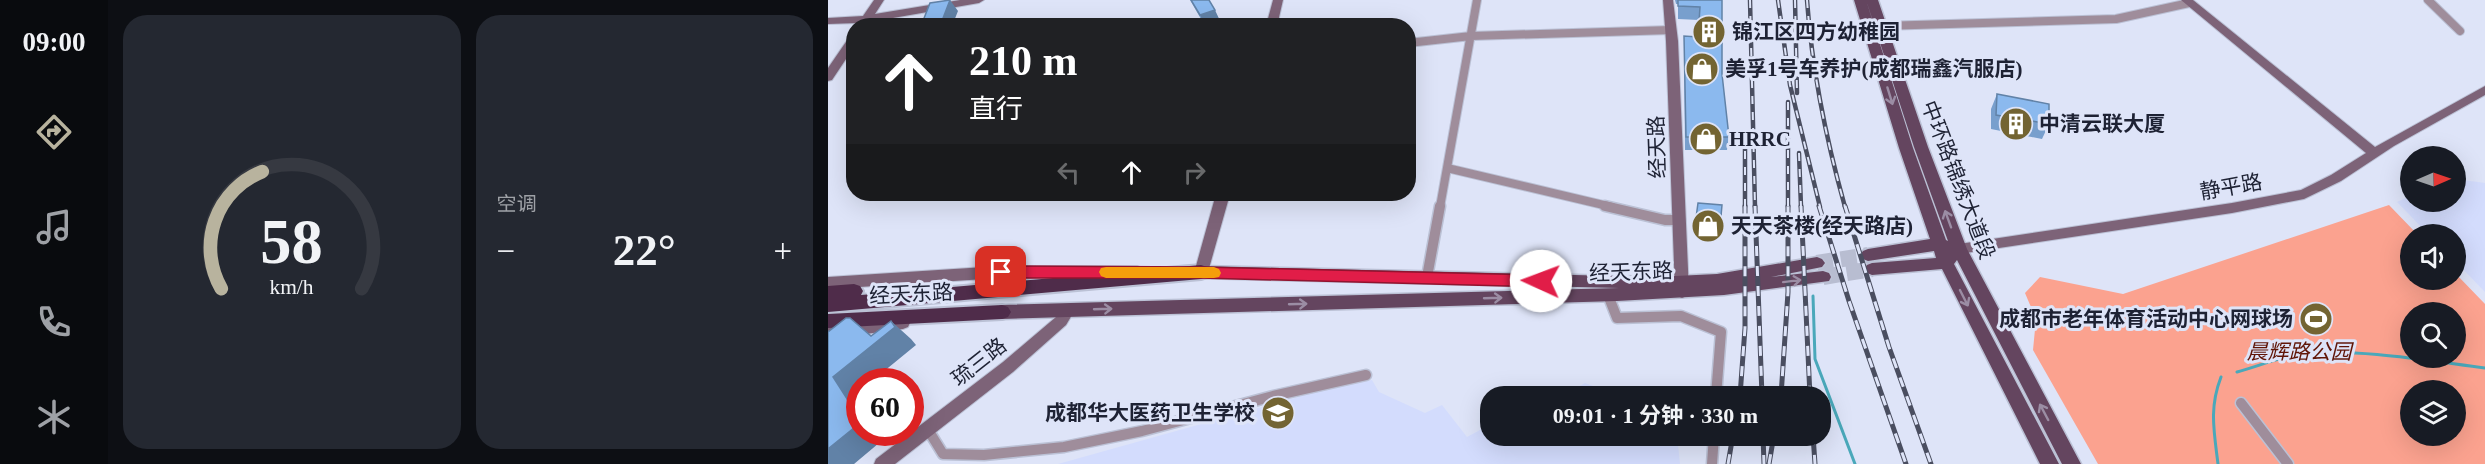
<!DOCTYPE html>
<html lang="zh">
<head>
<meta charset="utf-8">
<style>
	:root { --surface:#171b24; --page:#242831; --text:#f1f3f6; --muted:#9ea1a6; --line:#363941; --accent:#b8b39e }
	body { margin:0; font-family:"Times New Roman","Noto Sans SC",serif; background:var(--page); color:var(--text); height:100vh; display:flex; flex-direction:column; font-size:22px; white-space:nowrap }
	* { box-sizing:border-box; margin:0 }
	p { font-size:20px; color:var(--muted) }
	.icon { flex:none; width:33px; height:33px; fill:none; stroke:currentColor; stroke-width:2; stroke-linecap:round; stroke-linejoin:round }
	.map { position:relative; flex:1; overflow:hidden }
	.panel { display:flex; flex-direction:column; gap:15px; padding:15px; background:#0d0f14; width:720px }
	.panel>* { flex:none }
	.banner { position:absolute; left:18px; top:18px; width:570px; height:183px; border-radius:24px; box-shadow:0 6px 24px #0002; background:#202124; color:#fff; overflow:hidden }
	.needle { width:39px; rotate:88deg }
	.buttons { position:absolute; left:1572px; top:146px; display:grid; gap:12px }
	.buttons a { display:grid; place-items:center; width:66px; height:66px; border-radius:50%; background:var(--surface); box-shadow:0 6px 24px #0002; font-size:30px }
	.speed { position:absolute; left:18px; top:368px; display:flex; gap:12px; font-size:30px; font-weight:700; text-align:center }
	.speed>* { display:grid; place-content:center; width:78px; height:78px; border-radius:50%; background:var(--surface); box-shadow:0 6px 24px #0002; line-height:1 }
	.speed .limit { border:9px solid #d22; background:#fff; color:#111 }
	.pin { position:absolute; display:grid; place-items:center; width:51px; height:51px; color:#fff; margin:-26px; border-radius:12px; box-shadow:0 3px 9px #0006 }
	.me { position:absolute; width:66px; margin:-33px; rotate:272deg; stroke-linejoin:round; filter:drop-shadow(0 0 4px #0008) }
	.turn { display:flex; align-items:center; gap:21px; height:126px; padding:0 24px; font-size:27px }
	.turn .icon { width:78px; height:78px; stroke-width:2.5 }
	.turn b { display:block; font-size:42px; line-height:51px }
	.lanes { display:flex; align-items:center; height:57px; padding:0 24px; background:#0003; justify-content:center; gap:30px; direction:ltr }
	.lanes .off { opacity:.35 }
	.big { font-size:45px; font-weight:700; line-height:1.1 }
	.panel .widget { flex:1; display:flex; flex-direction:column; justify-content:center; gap:9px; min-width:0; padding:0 21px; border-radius:24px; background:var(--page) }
	.panel .dial { align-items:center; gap:0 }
	.dial svg { height:156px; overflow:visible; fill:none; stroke:var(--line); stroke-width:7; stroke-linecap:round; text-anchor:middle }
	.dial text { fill:var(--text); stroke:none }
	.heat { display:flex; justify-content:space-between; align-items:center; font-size:33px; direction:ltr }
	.panel .tiles { flex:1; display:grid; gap:15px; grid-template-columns:repeat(2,1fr) }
	.trip { position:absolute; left:652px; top:386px; width:351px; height:60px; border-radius:24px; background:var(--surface); box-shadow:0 6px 24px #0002; font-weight:700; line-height:60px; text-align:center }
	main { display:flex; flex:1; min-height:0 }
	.tabs { display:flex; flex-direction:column; width:108px; justify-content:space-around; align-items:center; background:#090b0e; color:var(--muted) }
	.tabs .icon { width:42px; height:42px }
	.tabs .active { color:var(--accent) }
	.tabs b { font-size:27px; color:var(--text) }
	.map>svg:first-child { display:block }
	.built { fill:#d3dcfd }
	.green { fill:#fba28f; fill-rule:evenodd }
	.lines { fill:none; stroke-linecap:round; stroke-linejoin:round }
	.stream { stroke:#4aa8ba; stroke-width:3 }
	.primary-tunnel { stroke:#b8bdd1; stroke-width:16; stroke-dasharray:16 8; stroke-linecap:butt }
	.street-far1-casing { stroke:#bbc1d5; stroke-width:10 }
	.street-casing { stroke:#bbc1d5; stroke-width:13 }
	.secondary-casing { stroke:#bbc1d5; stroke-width:2 }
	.primary-casing { stroke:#bbc1d5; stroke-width:3 }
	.highway-casing { stroke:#bbc1d5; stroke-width:4 }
	.street-far1 { stroke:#9f8d9b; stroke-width:8 }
	.street { stroke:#9f8d9b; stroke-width:10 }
	.secondary { fill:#7d6378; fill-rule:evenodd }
	.primary { fill:#64455f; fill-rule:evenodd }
	.highway { fill:#4f2c4a; fill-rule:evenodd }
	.rail-far1-casing { stroke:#4a4e60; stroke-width:4.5 }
	.rail-casing { stroke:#4a4e60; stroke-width:5 }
	.rail-far1 { stroke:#dee4f8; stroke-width:2; stroke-dasharray:8; stroke-linecap:butt }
	.rail { stroke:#dee4f8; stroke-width:3; stroke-dasharray:10; stroke-linecap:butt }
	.wall { fill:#789fcd }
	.shaded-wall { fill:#6182a7 }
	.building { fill:#8bb9ee; stroke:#6182a7; stroke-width:1.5 }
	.oneway { stroke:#9b8da4 }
	.route { fill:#e11d48; stroke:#92132f; stroke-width:1.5 }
	.slow { fill:#f59e0b }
	.labels { text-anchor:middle; stroke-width:6; stroke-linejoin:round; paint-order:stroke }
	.poi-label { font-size:21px; font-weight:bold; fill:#1e2234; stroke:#dee4f8; text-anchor:start }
	.street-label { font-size:21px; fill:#1e2234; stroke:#dee4f8 }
	.park-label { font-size:21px; font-style:italic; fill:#601507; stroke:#dee4f8 }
</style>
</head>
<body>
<main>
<nav class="tabs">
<b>09:00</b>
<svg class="icon active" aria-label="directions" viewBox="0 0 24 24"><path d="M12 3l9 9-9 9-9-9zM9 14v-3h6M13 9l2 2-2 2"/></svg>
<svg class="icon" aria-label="music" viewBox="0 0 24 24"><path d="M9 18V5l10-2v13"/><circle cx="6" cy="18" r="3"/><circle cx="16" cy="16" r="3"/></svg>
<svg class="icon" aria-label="phone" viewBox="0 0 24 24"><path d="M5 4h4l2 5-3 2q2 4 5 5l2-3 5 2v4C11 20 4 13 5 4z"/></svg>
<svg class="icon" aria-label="climate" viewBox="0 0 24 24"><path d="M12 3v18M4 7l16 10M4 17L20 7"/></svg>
</nav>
<section class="panel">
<div class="tiles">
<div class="widget dial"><svg viewBox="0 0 100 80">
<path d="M14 69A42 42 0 1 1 86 69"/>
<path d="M14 69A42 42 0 0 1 35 9" stroke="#b8b39e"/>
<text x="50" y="56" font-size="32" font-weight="700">58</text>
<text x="50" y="72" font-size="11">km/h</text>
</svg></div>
<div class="widget"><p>空调</p>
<div class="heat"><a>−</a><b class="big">22°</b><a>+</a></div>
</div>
</div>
</section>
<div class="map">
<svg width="1657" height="464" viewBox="0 0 1657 464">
	<rect width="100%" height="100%" fill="#dee4f8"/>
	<!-- built -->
	<path class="built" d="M1628,179l29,4v109l-29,-30v-28h-28l-31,-32 13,-6v5h46z
		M544,380l7,12 46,21 17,-8 25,32 24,-13v11h186l3,29h-706h84l258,-72z
		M757,383l35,13h-59z"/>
	<!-- green -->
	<path class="green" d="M1561,205l28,29h-7v45h46v-5l29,30v160h-387l-65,-114 3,-31 -11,-26 15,-16 83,17zM1582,312h46v45h-46zM1582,390h46v45h-46z"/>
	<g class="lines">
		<!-- stream -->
		<path class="stream" d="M985,296l2,63 40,105
			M1409,372c22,-6 45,-16 67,-18 54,-6 126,7 181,14
			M1390,464c-4,-33 -9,-56 3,-87"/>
		<!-- primary-tunnel -->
		<path class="primary-tunnel" d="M989,263l51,-8
			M995,277l49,-8"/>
		<!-- street-far1 casing -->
		<g class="street-far1-casing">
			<path id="street-far1" d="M1600,0l32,31
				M1053,26l235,-7 73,-16
				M580,43l63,-7 200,-6
				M619,168l165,39
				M612,207l37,-207"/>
		</g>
		<!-- street casing -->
		<g class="street-casing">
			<path id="street" d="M777,206l60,14h15
				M599,277l13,-71
				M780,295l9,23 64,-2 40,16 -5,64
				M1413,403l47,61
				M99,428l16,26 41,1 80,-8 78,-16 131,-35 93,-21
				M884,464l2,-29"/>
		</g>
		<!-- secondary casing -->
		<g class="secondary-casing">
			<path id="secondary" d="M46,0h10l-9,14 85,-14h24l-5,3 -109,19 -3,4h-8l-1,-3 -30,1v-6l35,-2z
				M445,0h10l-6,26h-11z
				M835,0h10l5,41 11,251 -2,4 -5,2 -5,-2 -2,-4 -9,-251z
				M1353,0h12l182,147 110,-61v9l-91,51 -53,35 -37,18 -72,14 -273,41 -5,-1 -2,-4 2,-4 5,-1 273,-41 69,-13 30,-15 35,-22z
				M26,35v12l-22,33 -4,1v-13l22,-32z
				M388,194h14l-22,78 -2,4h-22l-2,-4 2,-4 12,-2z
				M173,266h136l5,2 2,4 -2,4 -5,2h-136l-173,11v-12z
				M240,304l5,2 2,4 -9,15 -53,47 -118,92h-21l2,-5 127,-97 53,-45 7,-11z
				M75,317l5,2 2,4 -2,4 -5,2 -75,10v-12z"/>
		</g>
		<!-- primary casing -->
		<g class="primary-casing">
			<path id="primary" d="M1026,0h12l47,148 33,92 2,1 -34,-94 -48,-147h12l50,147 39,102 114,215h-19l-105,-204 -3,4 105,200h-19l-98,-195 -70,6 -5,-2 -3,-4 3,-4 5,-2 64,-5 -2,-7 -66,10 -5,-2 -3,-4 3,-4 5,-2 62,-10 -31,-91z
				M989,257l5,2 3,4 -3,4 -51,10 52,-6 6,2 2,4 -2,4 -105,14 -107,6 -615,18 -6,-2 -2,-5 2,-5 6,-2 617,-17 -418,-10 -6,-2 -2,-4 2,-4 6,-2 454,11 62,-3z"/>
		</g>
		<!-- highway casing -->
		<g class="highway-casing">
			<path id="highway" d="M373,265l6,2 3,5 -3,5 -6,2 -373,33v-26l26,-2 6,2 3,5 -2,4z
				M174,305l6,2 3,5 -3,5 -6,2 -174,9v-14z"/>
		</g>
		<!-- street-far1 -->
		<use href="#street-far1" class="street-far1"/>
		<!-- street -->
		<use href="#street" class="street"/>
		<!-- secondary -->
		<use href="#secondary" class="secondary"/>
		<!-- primary -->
		<use href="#primary" class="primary"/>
		<!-- highway -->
		<use href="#highway" class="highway"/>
		<!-- rail-far1 casing -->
		<g class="rail-far1-casing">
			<path id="rail-far1" d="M922,0l5,207
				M950,0l12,85 30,122
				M967,0l2,93
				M979,0c5,71 19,139 38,207
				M960,102v105
				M917,135v72
				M971,153l2,54"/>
		</g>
		<!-- rail casing -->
		<g class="rail-casing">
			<path id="rail" d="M927,206l7,190
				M973,206l9,190
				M991,206l30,95 57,163
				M1017,206l44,141 42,117
				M912,396l5,-68v-122
				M953,396l7,-104v-86
				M935,435l1,29
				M985,435l2,29
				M900,464l5,-29
				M941,464l5,-29"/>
		</g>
		<!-- rail-far1 -->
		<use href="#rail-far1" class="rail-far1"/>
		<!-- rail -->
		<use href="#rail" class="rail"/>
	</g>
	<!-- wall -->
	<path class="wall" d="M362,0h19l11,21 -12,5h-3z
		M847,0h47v74l7,63 -2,13h-42l-1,-114 14,1 1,-17 -21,-1v-15h-2z
		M1169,94l52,30 -7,15 -51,-10v-20z
		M894,205l-3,33 -25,-2 1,-11z"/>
	<!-- shaded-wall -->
	<path class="shaded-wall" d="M122,0l8,11 -6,15h-12z
		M387,10l5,11 -12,5h-3l-5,-11z
		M22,318l28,23 13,-20 20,18 5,6 -44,36h-12v11l-4,2 4,6v19l-27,-42z
		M32,423v9h20l5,6 -31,26h-26v-15z"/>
	<!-- building -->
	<path class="building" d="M122,0l-10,26h-19l9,-23z
		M363,0h18l6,10 -15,5z
		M850,0h44v74l7,63h-43l-2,-101 14,1 2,-30 -22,-1z
		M1169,94l52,10v20l-53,-9z
		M870,203l24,2 -2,22 -25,-2z
		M18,318h4l21,18 20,-15 4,6 -62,50 27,42v4l-32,26v-117z"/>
	<!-- one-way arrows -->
	<defs><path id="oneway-shaft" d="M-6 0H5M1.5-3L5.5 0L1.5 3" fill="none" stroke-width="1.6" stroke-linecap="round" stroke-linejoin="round" transform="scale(1.5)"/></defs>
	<g class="oneway">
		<use href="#oneway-shaft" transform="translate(1062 96) rotate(73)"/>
		<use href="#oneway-shaft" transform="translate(1120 219) rotate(-110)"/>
		<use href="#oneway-shaft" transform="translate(964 281) rotate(-7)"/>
		<use href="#oneway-shaft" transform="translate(665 298) rotate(-2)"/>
		<use href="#oneway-shaft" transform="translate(1136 298) rotate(63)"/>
		<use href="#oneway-shaft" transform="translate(470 304) rotate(-2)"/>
		<use href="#oneway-shaft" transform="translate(275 309) rotate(-2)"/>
		<use href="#oneway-shaft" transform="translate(1216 412) rotate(-118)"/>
	</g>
	<!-- route -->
	<path class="route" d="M173,266l200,1 340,8 5,2 2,4 -2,4 -5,2 -340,-9h-200l-5,-2 -2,-4 2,-4z"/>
	<!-- slow -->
	<path class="slow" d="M278,267h108l5,2 2,4 -2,4 -5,1h-108l-5,-2 -2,-4 2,-4z"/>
	<!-- icons -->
	<defs>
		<g id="building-disc" transform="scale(1.725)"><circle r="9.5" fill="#736432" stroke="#dee4f8"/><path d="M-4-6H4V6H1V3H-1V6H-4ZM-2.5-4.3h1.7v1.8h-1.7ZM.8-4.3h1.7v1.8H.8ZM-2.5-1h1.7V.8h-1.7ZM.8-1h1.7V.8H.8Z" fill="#fff"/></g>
		<g id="shop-disc" transform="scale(1.725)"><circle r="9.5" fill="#736432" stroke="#dee4f8"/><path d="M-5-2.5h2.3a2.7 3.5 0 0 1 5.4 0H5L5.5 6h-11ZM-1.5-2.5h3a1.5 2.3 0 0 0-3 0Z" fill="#fff"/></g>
		<g id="stadium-disc" transform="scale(1.725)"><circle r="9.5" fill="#736432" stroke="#dee4f8"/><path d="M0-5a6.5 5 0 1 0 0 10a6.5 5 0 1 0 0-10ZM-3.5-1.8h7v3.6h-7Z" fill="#fff"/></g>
		<g id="university-disc" transform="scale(1.725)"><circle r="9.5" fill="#736432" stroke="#dee4f8"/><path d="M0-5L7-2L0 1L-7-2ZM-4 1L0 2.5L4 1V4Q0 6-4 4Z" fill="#fff"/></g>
	</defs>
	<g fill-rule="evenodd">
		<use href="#building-disc" x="881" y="32"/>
		<use href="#shop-disc" x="874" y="69"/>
		<use href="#building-disc" x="1188" y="124"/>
		<use href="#shop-disc" x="878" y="139"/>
		<use href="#shop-disc" x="880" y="226"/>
		<use href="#stadium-disc" x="1488" y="319"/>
		<use href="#university-disc" x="450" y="413"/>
	</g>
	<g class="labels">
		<!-- poi labels -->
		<g class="poi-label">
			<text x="904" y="39">锦江区四方幼稚园</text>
			<text x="897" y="76">美孚1号车养护(成都瑞鑫汽服店)</text>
			<text x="1211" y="131">中清云联大厦</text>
			<text x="901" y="146">HRRC</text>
			<text x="903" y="233">天天茶楼(经天路店)</text>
			<text x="1465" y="326" text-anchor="end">成都市老年体育活动中心网球场</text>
			<text x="427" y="420" text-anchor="end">成都华大医药卫生学校</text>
		</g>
		<!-- street labels -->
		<g class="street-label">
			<text transform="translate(829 147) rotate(-92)" y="7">经天路</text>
			<text transform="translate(1130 180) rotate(69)" y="7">中环路锦绣大道段</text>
			<text transform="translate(1403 187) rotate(-10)" y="7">静平路</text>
			<text transform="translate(803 272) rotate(-2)" y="7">经天东路</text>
			<text transform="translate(83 294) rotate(-3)" y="7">经天东路</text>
			<text transform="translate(151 362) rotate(-38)" y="7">琉三路</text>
		</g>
		<!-- park labels -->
		<g class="park-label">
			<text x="1471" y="359">晨辉路公园</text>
		</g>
	</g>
</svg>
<div class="buttons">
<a><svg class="needle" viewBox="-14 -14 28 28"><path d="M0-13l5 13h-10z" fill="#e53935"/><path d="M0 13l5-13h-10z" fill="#9ea1a6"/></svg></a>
<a><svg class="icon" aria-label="sound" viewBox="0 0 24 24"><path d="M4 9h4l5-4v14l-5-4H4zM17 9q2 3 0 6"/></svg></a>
<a><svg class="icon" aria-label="search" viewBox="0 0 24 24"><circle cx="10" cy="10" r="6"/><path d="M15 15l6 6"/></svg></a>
<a><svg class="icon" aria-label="layers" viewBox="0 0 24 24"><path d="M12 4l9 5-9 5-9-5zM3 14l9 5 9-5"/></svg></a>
</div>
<div class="speed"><div class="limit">60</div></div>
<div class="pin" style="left:173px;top:272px;background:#d93025"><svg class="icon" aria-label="arrive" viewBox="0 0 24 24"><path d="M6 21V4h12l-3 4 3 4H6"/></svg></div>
<svg class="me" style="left:713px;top:281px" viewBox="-20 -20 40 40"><circle r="19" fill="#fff"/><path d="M0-13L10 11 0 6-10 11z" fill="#e11d48"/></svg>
<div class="trip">09:01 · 1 分钟 · 330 m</div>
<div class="banner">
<div class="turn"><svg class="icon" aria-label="ahead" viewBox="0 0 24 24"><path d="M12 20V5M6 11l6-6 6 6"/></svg><div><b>210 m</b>直行</div></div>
<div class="lanes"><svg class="icon off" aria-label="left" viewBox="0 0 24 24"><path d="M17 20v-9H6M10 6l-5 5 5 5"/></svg><svg class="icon" aria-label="ahead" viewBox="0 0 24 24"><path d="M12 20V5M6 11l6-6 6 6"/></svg><svg class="icon off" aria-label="right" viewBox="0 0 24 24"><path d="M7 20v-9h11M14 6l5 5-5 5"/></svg></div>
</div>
</div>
</main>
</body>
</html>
